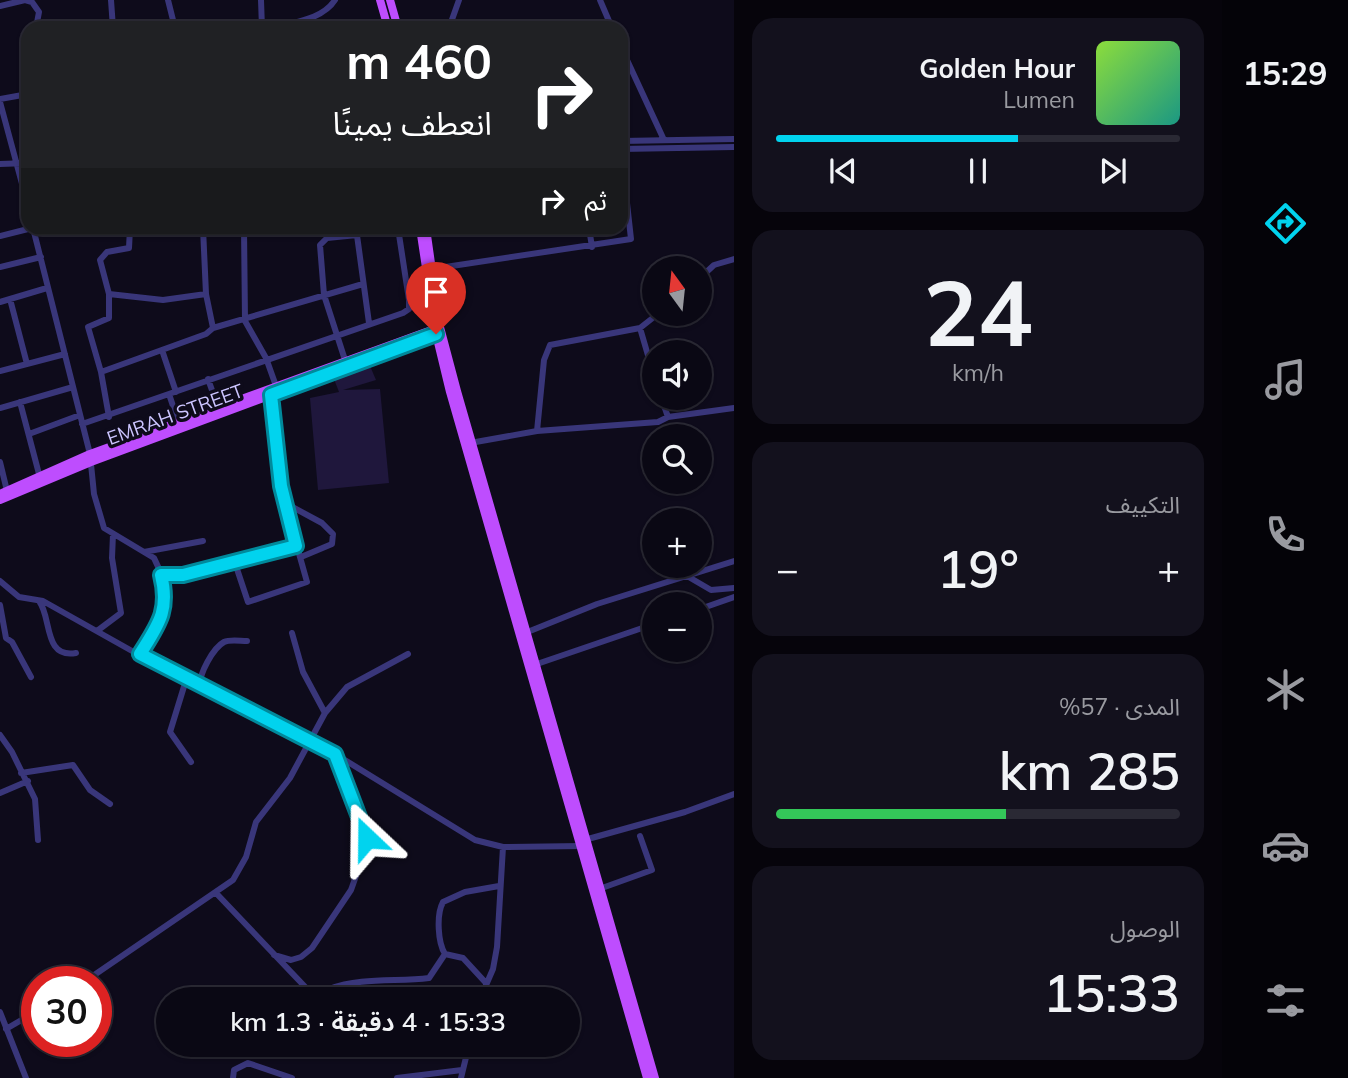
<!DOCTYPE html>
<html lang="ar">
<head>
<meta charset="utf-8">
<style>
	:root { --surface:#0a0814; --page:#13111d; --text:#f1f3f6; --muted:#999aa0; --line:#2a2934; --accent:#01d3ee }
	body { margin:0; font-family:Mulish,"Noto Sans Arabic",sans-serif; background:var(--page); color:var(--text); direction:rtl; height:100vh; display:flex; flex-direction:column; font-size:26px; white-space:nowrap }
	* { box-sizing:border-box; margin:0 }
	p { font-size:23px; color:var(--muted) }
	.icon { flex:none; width:38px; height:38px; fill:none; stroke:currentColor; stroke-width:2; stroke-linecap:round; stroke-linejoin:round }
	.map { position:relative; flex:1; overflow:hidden; direction:ltr }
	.drawer { display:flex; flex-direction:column; gap:18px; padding:18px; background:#06040b; width:488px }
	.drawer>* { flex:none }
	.guide { position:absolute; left:21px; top:21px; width:607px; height:214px; border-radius:21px; box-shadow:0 2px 5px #0004,0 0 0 2px var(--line); direction:rtl; background:#202124; color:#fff; overflow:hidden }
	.needle { width:46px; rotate:345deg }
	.controls { position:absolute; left:642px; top:256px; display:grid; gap:14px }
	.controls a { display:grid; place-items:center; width:70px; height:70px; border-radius:50%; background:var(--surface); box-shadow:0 2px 5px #0004,0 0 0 2px var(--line); font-size:35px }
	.speed { position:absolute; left:21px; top:966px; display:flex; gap:14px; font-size:35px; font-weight:700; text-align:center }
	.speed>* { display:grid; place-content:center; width:91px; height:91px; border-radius:50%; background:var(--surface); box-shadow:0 2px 5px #0004,0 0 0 2px var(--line); line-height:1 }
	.speed .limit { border:10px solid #d22; background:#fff; color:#111 }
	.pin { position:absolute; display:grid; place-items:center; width:60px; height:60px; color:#fff; margin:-72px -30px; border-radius:50% 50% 50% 0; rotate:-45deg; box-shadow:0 0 7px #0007 }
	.pin .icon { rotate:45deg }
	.me { position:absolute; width:77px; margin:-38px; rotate:337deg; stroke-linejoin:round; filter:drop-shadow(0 0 5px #0008) }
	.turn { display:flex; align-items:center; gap:24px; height:147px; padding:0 21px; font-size:32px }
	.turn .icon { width:91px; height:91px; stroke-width:2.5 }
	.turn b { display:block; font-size:49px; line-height:60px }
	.then { display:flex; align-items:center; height:66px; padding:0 21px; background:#0003; gap:14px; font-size:26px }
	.big { font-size:52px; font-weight:600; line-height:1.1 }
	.drawer .widget { flex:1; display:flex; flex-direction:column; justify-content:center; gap:10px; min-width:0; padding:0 24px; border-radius:21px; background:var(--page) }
	.drawer .dial { align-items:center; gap:0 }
	.dial b { font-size:91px; line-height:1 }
	.song { display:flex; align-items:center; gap:21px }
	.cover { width:84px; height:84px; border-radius:10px; background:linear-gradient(135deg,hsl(90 70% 55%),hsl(170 70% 35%)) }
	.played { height:7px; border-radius:4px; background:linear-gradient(90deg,var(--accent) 60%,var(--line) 60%) }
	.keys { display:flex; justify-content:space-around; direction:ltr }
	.heat { display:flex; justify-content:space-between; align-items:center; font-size:38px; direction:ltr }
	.charge { height:10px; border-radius:5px; background:linear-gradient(90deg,#34c759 57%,var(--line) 0) }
	.trip { position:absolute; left:156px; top:987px; width:424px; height:70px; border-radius:35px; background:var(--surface); box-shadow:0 2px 5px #0004,0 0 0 2px var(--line); font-weight:600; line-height:70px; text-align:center; direction:rtl }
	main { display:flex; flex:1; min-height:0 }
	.tabs { display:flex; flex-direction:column; width:126px; justify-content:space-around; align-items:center; background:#040308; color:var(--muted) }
	.tabs .icon { width:49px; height:49px }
	.tabs .on { color:var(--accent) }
	.tabs b { font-size:32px; color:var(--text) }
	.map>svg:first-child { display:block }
	.building { fill:#1f173c }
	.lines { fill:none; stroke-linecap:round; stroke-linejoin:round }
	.minor { stroke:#39367a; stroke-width:6 }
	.major { stroke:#be4dfe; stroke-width:8 }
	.route-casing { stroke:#01899b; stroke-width:18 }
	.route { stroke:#01d3ee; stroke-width:12 }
	.labels { text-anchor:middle; stroke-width:7; stroke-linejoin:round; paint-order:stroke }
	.street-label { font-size:19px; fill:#ccc5ff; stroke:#0e0b1b }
</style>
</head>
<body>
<main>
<nav class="tabs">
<b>15:29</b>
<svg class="icon on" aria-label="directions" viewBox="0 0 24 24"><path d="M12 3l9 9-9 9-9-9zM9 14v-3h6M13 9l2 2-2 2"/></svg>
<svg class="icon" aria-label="music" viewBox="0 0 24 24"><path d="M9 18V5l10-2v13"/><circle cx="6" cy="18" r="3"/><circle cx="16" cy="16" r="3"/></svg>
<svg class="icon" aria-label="phone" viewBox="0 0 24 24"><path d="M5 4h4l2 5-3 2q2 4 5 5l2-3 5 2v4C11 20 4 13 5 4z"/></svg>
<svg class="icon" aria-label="climate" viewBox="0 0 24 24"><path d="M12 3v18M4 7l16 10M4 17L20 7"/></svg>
<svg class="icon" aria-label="car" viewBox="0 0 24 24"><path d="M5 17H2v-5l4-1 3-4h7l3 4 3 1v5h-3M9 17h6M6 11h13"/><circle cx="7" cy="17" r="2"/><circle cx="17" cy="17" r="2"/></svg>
<svg class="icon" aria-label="filters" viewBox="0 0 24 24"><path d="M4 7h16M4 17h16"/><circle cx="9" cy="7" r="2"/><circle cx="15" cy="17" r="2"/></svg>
</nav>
<section class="drawer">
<div class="widget">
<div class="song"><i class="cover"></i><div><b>Golden Hour</b><p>Lumen</p></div></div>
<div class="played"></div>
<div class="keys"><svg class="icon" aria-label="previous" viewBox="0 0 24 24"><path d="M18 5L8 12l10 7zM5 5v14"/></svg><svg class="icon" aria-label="pause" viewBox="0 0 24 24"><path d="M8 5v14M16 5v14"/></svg><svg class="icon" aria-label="next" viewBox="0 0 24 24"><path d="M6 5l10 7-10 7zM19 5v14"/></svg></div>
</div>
<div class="widget dial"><b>24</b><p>km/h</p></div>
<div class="widget"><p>التكييف</p>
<div class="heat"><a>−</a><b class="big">19°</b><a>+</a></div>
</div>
<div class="widget"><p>المدى · 57%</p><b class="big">285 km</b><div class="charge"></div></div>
<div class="widget"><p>الوصول</p><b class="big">15:33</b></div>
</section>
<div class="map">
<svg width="734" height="1078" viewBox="0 0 734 1078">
	<rect width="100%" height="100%" fill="#0e0b1b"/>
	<!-- building -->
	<path class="building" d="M370,366l6,14 -33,10 37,-1 9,94 -71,7 -8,-92 29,-6 -5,-13z"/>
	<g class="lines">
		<!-- minor -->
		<path class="minor" d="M111,0l2,28
			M168,0l7,28
			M261,0l1,28
			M600,0l12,28
			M0,6l25,-6 7,2 7,10 -3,16
			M310,18l4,10
			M274,28c21,-6 49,-9 61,-28
			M449,28l10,-28
			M621,47l43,93
			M0,99l28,-5
			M0,102l28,104
			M621,141l113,-2
			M621,149l113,-2
			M0,164l28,-1
			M33,228l57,226 4,40 10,34 50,30c21,40 8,61 -14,96
			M203,228l3,66 7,34
			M244,228l1,93 21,37 10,28
			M356,228l13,95
			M589,228l3,19
			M0,236l32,-8
			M0,267l41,-10
			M432,269l199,-30 -10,-90
			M700,278l14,-13 20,-6
			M109,294l54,6 43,-6
			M10,299l17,65
			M0,302l47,-14
			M162,350l14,42
			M345,360l-21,-65 -4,-50 7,-7 30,-3
			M0,371l65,-17
			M101,372l-13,-45 21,-9v-24l-9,-34 7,-8 22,-4 1,-20
			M654,376l-14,-48 19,-15
			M208,379l10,28
			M169,394l9,27
			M661,397l7,20
			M20,402l19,72
			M0,408l73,-21
			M109,417l-8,-45 105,-38 7,-6 150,-44
			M82,424l321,-111 6,-4v-9l-11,-72
			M537,431l7,-71 6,-15 90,-17
			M29,434l51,-19
			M470,443l67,-12 121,-9 10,-5 66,-9
			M0,462l7,29
			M285,503l37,20 11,11 -1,10 -31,13
			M144,552l59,-11
			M235,563l13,39 59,-20 -27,-96 -9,-91
			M161,575h21l114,-29
			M687,576l24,14 23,-2
			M0,581l19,16 24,4 114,64 165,81 153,94 28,7 79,-1
			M39,601c13,16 4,58 37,52
			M0,605l6,33 6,4 19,35
			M700,609l34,-12
			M97,631l24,-18 -9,-55 1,-24
			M525,633l72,-29 137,-43
			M534,665l120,-41
			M186,680l-16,52 21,30
			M200,686c-1,-12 13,-38 24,-44 6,-3 16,-1 23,-1
			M325,713l22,-26 61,-33
			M0,735l12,17 23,47 3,41
			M21,773l52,-8 17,25 20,14
			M0,793l28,-12
			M588,839l97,-27 49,-18
			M602,888l50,-18 -12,-34
			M216,893l94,99
			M445,954c-7,-11 -9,-39 -2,-52l22,-10 34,-6
			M445,954l18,4 23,25
			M274,955l17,5 10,-3 11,-9 39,-58 16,-45 -2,-13 -30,-79
			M84,982l149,-102 13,-23 10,-35 34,-44 35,-65 -22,-41 -11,-39
			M325,999l4,-10c33,-12 67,-7 100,-11l16,-24
			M480,999l13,-30 4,-22 6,-100
			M0,1012l26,66
			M6,1029l31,-18
			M233,1078l1,-8 14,-7 44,15
			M397,1078l65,-8
			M461,1078l8,-33"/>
		<!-- major -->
		<path class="major" d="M380,0l8,28
			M390,0l8,28
			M420,228l16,106 14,58 197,686
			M426,228l14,99 17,64 198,687
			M0,494l90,-40 347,-126
			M0,500l91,-38 348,-129"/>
	</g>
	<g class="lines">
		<!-- route casing -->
		<g class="route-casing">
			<path id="route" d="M367,838l-32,-84 -195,-100c18,-29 30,-43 21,-79h22l113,-29 -15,-60 -10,-91 165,-61"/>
		</g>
		<!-- route -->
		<use href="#route" class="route"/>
	</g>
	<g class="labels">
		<!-- street labels -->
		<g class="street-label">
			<text transform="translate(175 414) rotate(-20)" y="7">EMRAH STREET</text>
		</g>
	</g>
</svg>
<div class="controls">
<a><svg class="needle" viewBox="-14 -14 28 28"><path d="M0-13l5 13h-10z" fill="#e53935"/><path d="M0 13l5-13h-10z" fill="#999aa0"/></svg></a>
<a><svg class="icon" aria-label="sound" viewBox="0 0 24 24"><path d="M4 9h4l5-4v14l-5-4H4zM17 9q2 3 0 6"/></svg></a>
<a><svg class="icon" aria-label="search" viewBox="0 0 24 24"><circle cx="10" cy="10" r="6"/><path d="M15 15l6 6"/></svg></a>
<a>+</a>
<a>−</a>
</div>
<div class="speed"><div class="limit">30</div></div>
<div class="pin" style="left:436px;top:334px;background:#d93025"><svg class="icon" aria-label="arrive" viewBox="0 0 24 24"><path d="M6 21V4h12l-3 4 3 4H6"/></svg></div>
<svg class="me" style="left:367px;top:838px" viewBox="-20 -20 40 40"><path d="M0-17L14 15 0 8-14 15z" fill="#01d3ee" stroke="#fff" stroke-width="4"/></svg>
<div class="trip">15:33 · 4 دقيقة · 1.3 km</div>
<div class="guide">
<div class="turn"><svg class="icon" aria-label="right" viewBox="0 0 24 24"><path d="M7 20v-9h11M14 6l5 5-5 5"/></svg><div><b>460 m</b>انعطف يمينًا</div></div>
<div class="then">ثم<svg class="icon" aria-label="right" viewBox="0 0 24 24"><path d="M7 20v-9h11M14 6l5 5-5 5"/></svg></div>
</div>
</div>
</main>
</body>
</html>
